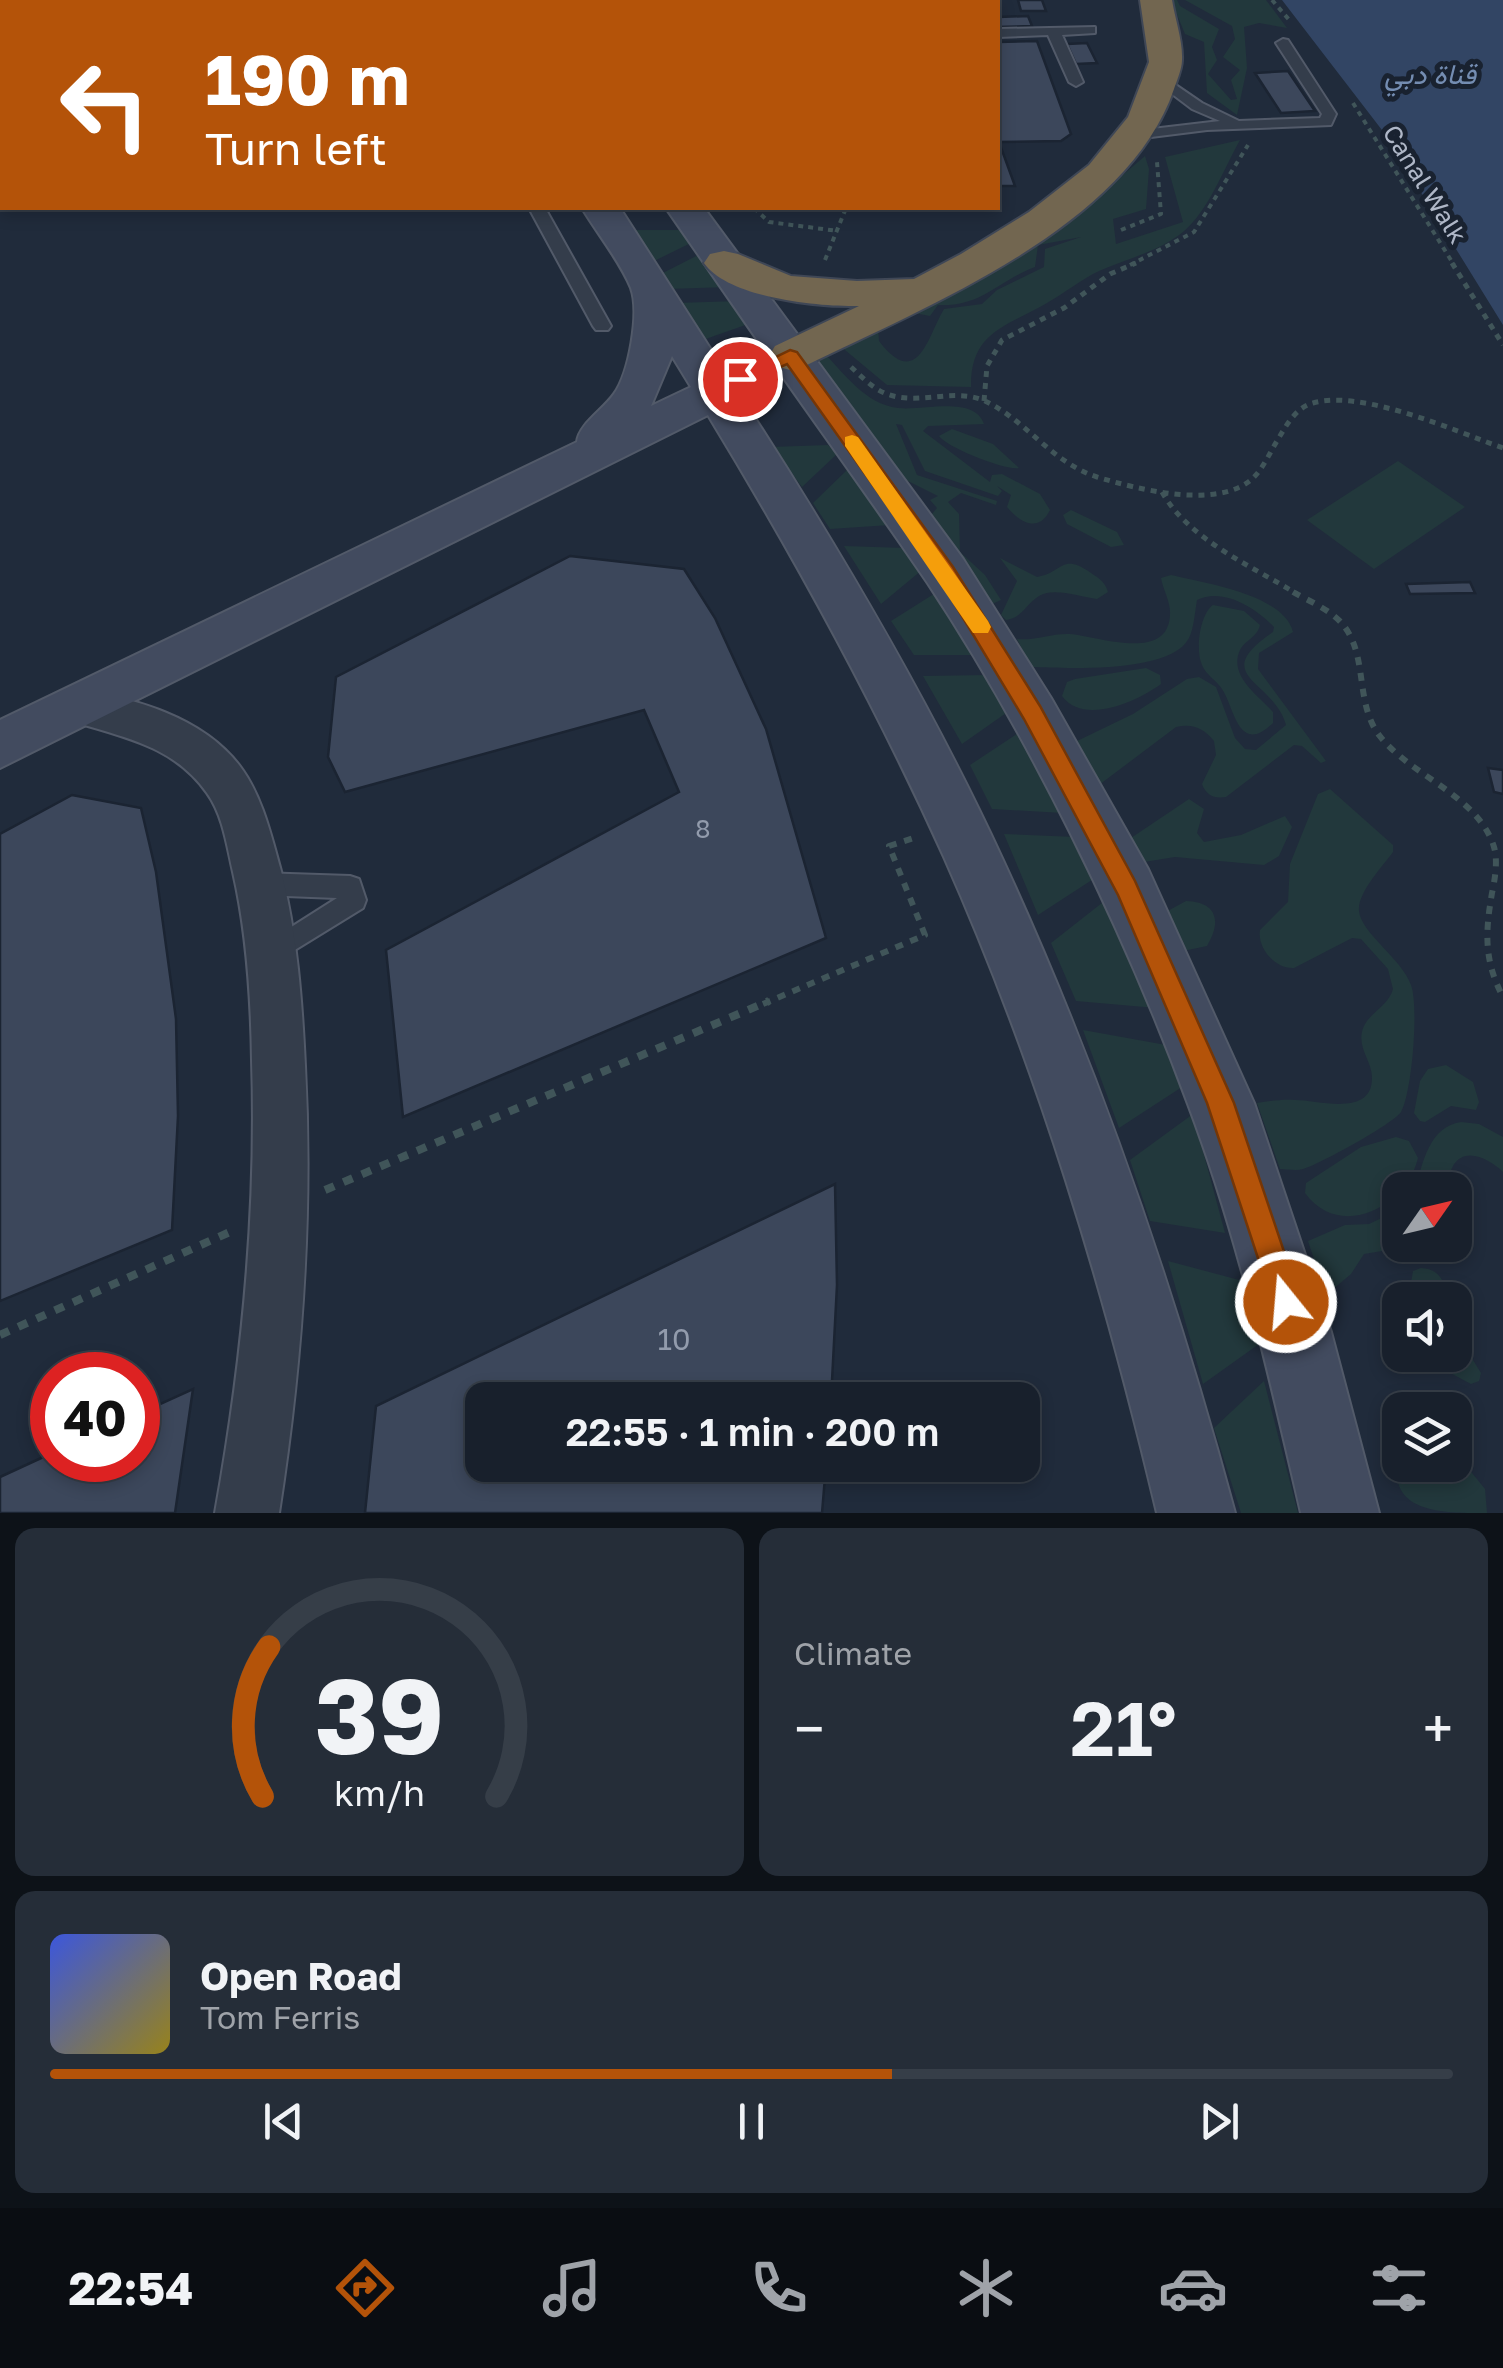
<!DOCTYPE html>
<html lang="en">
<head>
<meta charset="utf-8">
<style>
	:root { --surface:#18202c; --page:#252d38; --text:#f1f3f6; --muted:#9fa3a9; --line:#363e48; --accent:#b45309 }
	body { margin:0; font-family:"Golos Text",Vazirmatn,sans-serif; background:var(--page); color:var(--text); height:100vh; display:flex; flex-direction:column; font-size:38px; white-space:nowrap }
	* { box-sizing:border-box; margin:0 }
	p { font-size:32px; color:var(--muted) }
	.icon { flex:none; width:55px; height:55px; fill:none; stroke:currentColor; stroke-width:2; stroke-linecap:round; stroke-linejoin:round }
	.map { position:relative; height:1513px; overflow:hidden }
	.drawer { display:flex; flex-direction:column; gap:15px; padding:15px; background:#0d1218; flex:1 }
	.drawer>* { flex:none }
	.banner { position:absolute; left:0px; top:0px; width:1000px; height:210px; box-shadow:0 5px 15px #0003,0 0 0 2px var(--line); background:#b45309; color:#fff; overflow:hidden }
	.needle { width:65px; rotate:56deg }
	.tools { position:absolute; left:1382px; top:1172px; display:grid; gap:20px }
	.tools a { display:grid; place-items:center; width:90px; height:90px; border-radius:20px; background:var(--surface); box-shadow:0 5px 15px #0003,0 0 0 2px var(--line); font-size:50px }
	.speed { position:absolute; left:30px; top:1352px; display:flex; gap:20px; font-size:50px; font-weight:700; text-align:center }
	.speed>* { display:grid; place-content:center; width:130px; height:130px; border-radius:50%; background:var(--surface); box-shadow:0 5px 15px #0003,0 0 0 2px var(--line); line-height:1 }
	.speed .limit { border:15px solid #d22; background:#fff; color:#111 }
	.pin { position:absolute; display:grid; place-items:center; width:85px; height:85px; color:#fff; margin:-42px; border:5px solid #fff; border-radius:50%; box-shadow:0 2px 10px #0007 }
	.me { position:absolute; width:110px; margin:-55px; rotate:343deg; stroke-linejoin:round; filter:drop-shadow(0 0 8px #0008) }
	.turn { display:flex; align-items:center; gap:35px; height:210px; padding:0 40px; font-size:45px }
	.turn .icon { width:130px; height:130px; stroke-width:2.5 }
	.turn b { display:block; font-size:70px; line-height:85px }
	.big { font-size:75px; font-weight:600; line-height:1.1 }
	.drawer .tile { flex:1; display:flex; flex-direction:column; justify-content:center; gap:15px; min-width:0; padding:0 35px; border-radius:20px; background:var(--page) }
	.drawer .dial { align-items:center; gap:0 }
	.dial svg { height:260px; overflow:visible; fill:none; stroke:var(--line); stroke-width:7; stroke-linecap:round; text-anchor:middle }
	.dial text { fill:var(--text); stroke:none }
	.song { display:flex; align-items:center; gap:30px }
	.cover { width:120px; height:120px; border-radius:15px; background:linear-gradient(135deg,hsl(230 70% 55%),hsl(50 70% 35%)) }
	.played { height:10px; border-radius:5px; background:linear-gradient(90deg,var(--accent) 60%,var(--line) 60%) }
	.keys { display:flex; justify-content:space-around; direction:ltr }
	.heat { display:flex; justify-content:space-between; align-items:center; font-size:55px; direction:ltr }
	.drawer .tiles { flex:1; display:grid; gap:15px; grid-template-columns:1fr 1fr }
	.tile:last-child { grid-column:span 2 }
	.trip { position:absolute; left:465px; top:1382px; width:575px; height:100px; border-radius:20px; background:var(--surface); box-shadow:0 5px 15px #0003,0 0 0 2px var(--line); font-weight:600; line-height:100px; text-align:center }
	.tab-bar { display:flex; height:160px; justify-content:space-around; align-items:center; background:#0a0d12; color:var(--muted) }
	.tab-bar .icon { width:70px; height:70px }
	.tab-bar .current { color:var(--accent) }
	.tab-bar b { font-size:45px; color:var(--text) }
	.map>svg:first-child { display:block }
	.green { fill:#22383c }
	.water { fill:#324564 }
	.building { fill:#3c475b; stroke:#1b2432; stroke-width:2.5 }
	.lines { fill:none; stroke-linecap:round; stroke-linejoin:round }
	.lane-casing { stroke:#525a69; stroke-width:4 }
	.street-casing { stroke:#525a69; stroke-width:4 }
	.secondary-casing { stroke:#525a69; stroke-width:4 }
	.highway-casing { stroke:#3f4756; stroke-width:4 }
	.path-far3 { stroke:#405559; stroke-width:4; stroke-dasharray:5 5; stroke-linecap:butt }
	.path-far2 { stroke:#405559; stroke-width:5; stroke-dasharray:6 6; stroke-linecap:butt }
	.path-far1 { stroke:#405559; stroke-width:6; stroke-dasharray:8 8; stroke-linecap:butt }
	.path { stroke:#405559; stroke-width:8; stroke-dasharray:10 10; stroke-linecap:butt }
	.lane { fill:#343d4b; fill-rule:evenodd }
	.street { fill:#343d4b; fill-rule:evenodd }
	.secondary { fill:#424b5f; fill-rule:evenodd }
	.highway { fill:#726650; fill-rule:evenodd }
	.route { fill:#b45309; stroke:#753606; stroke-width:2.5 }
	.slow { fill:#f59e0b }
	.labels { text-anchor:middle; stroke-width:10; stroke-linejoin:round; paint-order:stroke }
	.far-street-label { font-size:25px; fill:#afb7c7; stroke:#192230 }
	.number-label { font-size:25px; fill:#929bac }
	.far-water-label { font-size:28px; font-style:italic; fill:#748db2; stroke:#192230 }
	.near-number-label { font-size:30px; fill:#929bac }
</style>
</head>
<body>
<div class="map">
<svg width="1503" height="1513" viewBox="0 0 1503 1513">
	<rect width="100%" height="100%" fill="#202b3b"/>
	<!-- green -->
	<path class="green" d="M1171,0h6l3,6 39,23 -7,18 5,13 -9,14 23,26 6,-1 -6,-19 9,-10 -17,-13 12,-18 -3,-13 -47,-26h81l21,28 -28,-5 -15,4 3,41 -10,47 -30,-22 -3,-51 -19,-8z
		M1240,140c-17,30 -31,70 -57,92 -25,20 -55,26 -84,39 -19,9 -34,22 -52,32 -39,23 -77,28 -76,84l-84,-2 -48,-40 39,-18 1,14c39,51 49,-6 65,-32l38,-5 15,-14 47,-23 1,-18 36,-12 -43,8 -3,22c-38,14 -53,40 -97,38l-8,11 -16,-3 158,-95 73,-62 4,13 -3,40 -33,10 3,25 67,-22 -18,-65z
		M627,230h64l6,10 -47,23z
		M704,252l25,35 -62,2 -10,-13z
		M739,301l15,21 -54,19 -25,-38z
		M823,352c22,22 42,52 75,56 26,3 76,-13 86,16l-56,2 -5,5 67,51 2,-7 10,-1 38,20 10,16c-11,23 -30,13 -43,-3l4,-12 -14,-9 5,5 -4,5 -73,-25 -23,-46 -6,-1 21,51 80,26 -1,4 -35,-12 -13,9 11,12 1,38 25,23 16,25 -9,4 -61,-89 6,-7 -7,-8 8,-4 -34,-17 -91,-120z
		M952,429l41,15 26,24c-13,3 -73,-21 -80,-32z
		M828,445l9,9 -35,33 -30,-40z
		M1398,461l67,46 -91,62 -67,-49z
		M847,470l43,55 -60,4 -17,-26z
		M1071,510l46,22 7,13 -13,2 -44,-23 -4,-9z
		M844,546l61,2 17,22 -41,34z
		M1000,558l37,19c26,-4 24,-25 54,-4 9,6 14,9 17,19l-11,7c-17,-2 -43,-12 -58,-3 -13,8 -17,22 -33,24l-5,-5 16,-34z
		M1171,575c32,8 113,19 122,57l-34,21 -1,16 68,92 -5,2 -19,-17 -8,-1 -68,52c-12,2 -20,-2 -24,-13l14,-29 -2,-14c-10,-13 -22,-18 -38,-14l-77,58 -24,-43 58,-28 54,-35 12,-2 17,10 19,51 10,11 11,1 30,-25c-12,-45 -79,-48 -13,-93l1,-5c-18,-19 -51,-40 -77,-27 -2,11 -3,28 -8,38 -18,36 -123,30 -158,29l-14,-28c18,2 35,-6 53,-5 27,2 98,29 100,-19 1,-13 -7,-25 -9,-37z
		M937,592l39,63h-62l-23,-34z
		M1213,605l31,6 16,14c-3,13 -14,14 -20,25 -12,26 19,46 33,62v11c-35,34 -39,-17 -51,-34 -6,-9 -16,-14 -20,-24 -7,-15 -2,-51 11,-60z
		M1146,668l14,7 1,9c-23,17 -77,42 -99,12l5,-14 8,-3z
		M988,675l21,36 -47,33 -39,-68z
		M1020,732l43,81 -71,-4 -22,-44z
		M1330,789l63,56v7c-10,14 -36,41 -34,59 2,22 43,48 52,74 8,21 1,108 -10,127 -8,12 -83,53 -98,57 -7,2 -16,0 -23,0l-23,-66c13,-2 25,-4 38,-3 23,0 78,18 77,-23 0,-15 -14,-29 -10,-45 4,-19 26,-24 31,-43l-5,-20 -27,-30 -9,-1 -58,30c-19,1 -37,-20 -34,-38l28,-28 2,-38 28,-70z
		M1189,799l15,10 -7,24 7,9 37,-7 44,-19 7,11 -13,29 -15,9 -89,-8 -37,6 -10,-23z
		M1004,834l72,3 22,39 -60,39z
		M1107,899l49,109 -80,-7 -25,-58z
		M1186,901c31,1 36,20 21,45l-24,5 -19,-38z
		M1083,1030l83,15 16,42 -63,41z
		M1446,1065l27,17 6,20 -3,8 -25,-4 -26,16 -5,-1 -6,-8 6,-32 8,-12z
		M1193,1114l32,119 -75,-12 -20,-61z
		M1461,1122l18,2 24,13v35c-12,-12 -38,-27 -50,-6 -4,7 -5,16 -7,24h-31c8,-28 14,-63 46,-68z
		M1396,1137l13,4 9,17c-11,47 -77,84 -113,35l1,-10 55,-36z
		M1400,1209v36h28l-1,3 -14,9 -25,-7 -24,4 -13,20 -25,21 -18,-54 37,-16 24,-1z
		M1168,1261l75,20 16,63 -56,40z
		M1421,1268c20,1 24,15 27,32h-40l5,-29z
		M1455,1331l26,42 -2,8 -8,3 -54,-29h38z
		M1264,1381l34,132h-57l-27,-85z
		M1455,1452l30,37 2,24c-46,0 -104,0 -87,-60v12h55z"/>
	<!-- water -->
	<path class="water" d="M1282,0h221v325l-118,-191z"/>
	<!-- building -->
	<path class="building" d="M1018,0h24l4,11h-25z
		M1028,16l4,10 -34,1v-10z
		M1037,41l34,93 -10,7 -62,1 16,44h-17v-144z
		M1087,43l10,20 -21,1 -9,-20z
		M1288,71l27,40 -34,2 -26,-40z
		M570,556l114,13 31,49 51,111 60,209 -423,179 -17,-167 293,-158 -35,-82 -299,82 -17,-35 8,-80z
		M1470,582l5,11 -65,1 -4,-10z
		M1488,768l15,2v24l-9,-2z
		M72,795l69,13 15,64 20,147 2,97 -6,114 -172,71v-467z
		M835,1184l2,101 -6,115h-349v65h344l-4,48h-457l11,-107z
		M193,1389l-18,124h-175v-36l52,-24v7h86v-46z"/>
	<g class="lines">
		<!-- lane casing -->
		<g class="lane-casing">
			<path id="lane" d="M400,0h25l2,2h-25z
				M1095,27v6l-33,2 21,47 -7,4 -7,-4 -21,-47 -50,2v-8z
				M1283,39l5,1 48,74 -5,11 -124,5 -72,9 -7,-4 7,-4 85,-10 -28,-12 -33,-25 -2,-3 7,-4 38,26 37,18 81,-3 2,-4 -46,-71z
				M529,208h16l66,118 -3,4h-12l-3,-4z
				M260,873l90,3 9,3 7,21 -3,8 -91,56 -9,-3 -3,-8 3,-8 74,-47 -77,-3 -9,-3 -3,-8 3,-8z"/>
		</g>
		<!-- street casing -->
		<g class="street-casing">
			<path id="street" d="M78,688c58,12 123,28 161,77 23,30 32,70 42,106 16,63 21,130 24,195 8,150 -3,299 -26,447h-64c27,-150 42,-300 37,-453 -1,-63 -5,-127 -19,-188 -6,-26 -10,-57 -26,-79 -36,-51 -90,-56 -144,-75l-7,-12 7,-12z"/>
		</g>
		<!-- secondary casing -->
		<g class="secondary-casing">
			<path id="secondary" d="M582,208h38l104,162 41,-19 -99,-143h38l259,351 88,139 97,171 106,234 77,229 48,181h-78c-32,-138 -63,-277 -113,-409 -64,-174 -159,-368 -261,-522 -47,-69 -96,-137 -144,-205l-41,21c96,148 186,300 260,460 98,212 172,430 233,655h-78c-53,-224 -119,-445 -213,-656 -69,-153 -149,-299 -236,-442l-708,353v-48l577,-278c2,-18 26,-32 37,-48 15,-21 26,-81 17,-106 -11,-27 -34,-55 -49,-80zM672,356l19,31 -40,19z"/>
		</g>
		<!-- highway casing -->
		<g class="highway-casing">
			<path id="highway" d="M1140,0h32c3,19 11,41 10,60 0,9 -5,20 -8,29 -47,138 -247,217 -369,277l-15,4 -15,-4 -6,-10 6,-10 84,-40c-40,1 -131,-8 -155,-43l6,-9 14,-3 14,3 53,22 66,5 57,-2 47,-25 68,-42 60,-47 39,-48 21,-55z"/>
		</g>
		<!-- path-far3 -->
		<path class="path-far3" d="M1272,0l19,22
			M1353,103l101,162
			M754,208l15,14 69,9
			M1121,230l40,-16 -4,-52
			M825,260l21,-52
			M1130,265l64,-33 54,-87"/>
		<!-- path-far2 -->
		<path class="path-far2" d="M1452,263l51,82
			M851,367c11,10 22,22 36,27 32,12 67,-7 98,7 42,20 66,61 112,76 40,12 120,33 155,2 11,-10 17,-25 25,-38 9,-15 18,-33 36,-38 49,-14 142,28 190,45
			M984,401l3,-35 15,-26 62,-32 46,-34 26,-11
			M1162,492c27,48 90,74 135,102"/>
		<!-- path-far1 -->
		<path class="path-far1" d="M1293,592c16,9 40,19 51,34 24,31 11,77 35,109 31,41 99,60 115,112 4,14 1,32 -2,46 -7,40 -8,68 11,104
			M763,1004l162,-69 -36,-89 28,-9"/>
		<!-- path -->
		<path class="path" d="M325,1190l444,-189
			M0,1335l232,-104"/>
		<!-- lane -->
		<use href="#lane" class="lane"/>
		<!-- street -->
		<use href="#street" class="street"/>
		<!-- secondary -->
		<use href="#secondary" class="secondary"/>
		<!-- highway -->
		<use href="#highway" class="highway"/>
	</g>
	<!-- route -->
	<path class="route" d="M790,350l7,2 156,215 87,139 95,175 99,222 67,199 -5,11 -10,4 -10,-4 -69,-210 -89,-208 -94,-176 -85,-141 -152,-214 -47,21 -10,-6z"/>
	<!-- slow -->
	<path class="slow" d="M852,435l6,2 130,184 3,6 -3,6h-15l-128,-187v-9z"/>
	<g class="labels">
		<!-- far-street labels -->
		<g class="far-street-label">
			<text transform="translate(1425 184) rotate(58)" y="9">Canal Walk</text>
		</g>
		<!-- number labels -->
		<g class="number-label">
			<text x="703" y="838">8</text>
		</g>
		<!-- far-water labels -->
		<g class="far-water-label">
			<text x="1430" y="84">قناة دبي</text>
		</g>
		<!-- near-number labels -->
		<g class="near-number-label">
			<text x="674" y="1350">10</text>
		</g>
	</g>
</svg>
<div class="tools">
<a><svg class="needle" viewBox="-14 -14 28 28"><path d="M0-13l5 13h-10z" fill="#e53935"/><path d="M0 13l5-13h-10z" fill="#9fa3a9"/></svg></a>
<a><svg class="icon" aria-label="sound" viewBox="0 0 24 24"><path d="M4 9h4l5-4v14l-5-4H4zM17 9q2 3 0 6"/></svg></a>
<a><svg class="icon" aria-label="layers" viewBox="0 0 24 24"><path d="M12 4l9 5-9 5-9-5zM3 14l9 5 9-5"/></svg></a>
</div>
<div class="speed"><div class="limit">40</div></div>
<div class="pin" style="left:740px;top:379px;background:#d93025"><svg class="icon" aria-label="arrive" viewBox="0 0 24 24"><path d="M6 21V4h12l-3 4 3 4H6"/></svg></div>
<svg class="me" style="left:1286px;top:1302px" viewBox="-20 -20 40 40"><circle r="17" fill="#b45309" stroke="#fff" stroke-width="3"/><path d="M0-11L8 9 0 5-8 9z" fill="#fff"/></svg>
<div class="trip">22:55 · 1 min · 200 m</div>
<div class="banner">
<div class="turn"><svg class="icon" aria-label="left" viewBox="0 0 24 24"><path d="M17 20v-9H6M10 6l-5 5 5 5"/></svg><div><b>190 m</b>Turn left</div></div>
</div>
</div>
<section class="drawer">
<div class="tiles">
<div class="tile dial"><svg viewBox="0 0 100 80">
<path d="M14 69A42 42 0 1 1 86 69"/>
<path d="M14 69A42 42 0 0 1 16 23" stroke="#b45309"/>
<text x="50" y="56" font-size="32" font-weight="700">39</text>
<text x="50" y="72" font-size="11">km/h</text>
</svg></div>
<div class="tile"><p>Climate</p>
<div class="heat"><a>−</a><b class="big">21°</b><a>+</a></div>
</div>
<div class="tile">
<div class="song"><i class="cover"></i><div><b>Open Road</b><p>Tom Ferris</p></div></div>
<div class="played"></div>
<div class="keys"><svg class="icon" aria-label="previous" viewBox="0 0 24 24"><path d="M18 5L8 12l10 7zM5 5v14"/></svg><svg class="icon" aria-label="pause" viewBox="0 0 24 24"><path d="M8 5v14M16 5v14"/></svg><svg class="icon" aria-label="next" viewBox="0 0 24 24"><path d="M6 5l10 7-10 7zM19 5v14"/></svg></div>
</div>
</div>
</section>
<nav class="tab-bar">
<b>22:54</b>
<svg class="icon current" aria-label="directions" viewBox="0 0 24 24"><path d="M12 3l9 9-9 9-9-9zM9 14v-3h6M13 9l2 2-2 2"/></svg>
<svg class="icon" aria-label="music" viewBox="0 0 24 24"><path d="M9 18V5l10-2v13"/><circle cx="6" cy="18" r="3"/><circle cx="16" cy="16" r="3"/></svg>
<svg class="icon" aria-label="phone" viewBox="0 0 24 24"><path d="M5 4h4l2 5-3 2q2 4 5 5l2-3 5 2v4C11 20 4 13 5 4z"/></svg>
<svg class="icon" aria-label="climate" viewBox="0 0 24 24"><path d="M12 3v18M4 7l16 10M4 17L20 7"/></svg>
<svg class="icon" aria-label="car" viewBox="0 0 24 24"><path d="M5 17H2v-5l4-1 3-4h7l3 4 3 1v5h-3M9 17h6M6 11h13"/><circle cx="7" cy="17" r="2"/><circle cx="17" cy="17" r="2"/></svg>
<svg class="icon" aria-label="filters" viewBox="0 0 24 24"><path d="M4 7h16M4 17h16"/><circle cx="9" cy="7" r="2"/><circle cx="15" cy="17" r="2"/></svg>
</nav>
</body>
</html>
